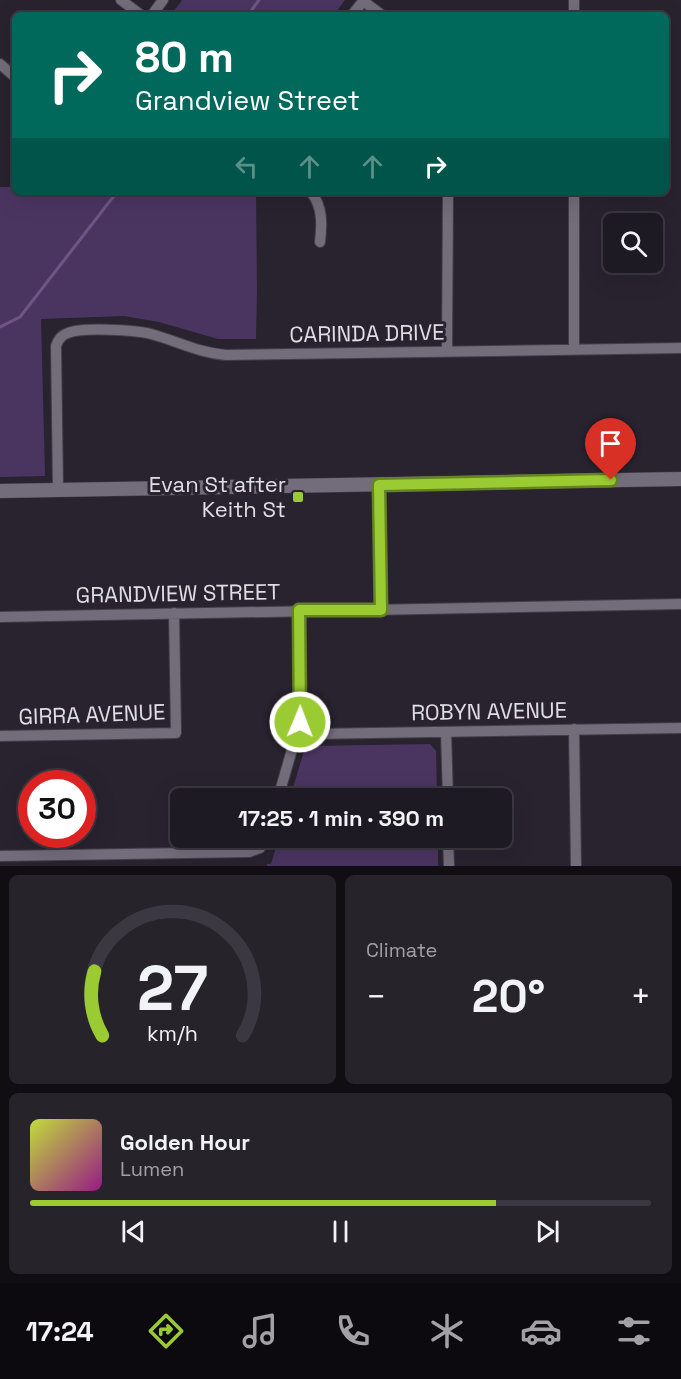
<!DOCTYPE html>
<html lang="en">
<head>
<meta charset="utf-8">
<style>
	:root { --surface:#1e1a23; --page:#26232b; --text:#f1f3f6; --muted:#a1a1a6; --line:#3c3841; --accent:#9bcb33 }
	body { margin:0; font-family:"Space Grotesk",sans-serif; background:var(--page); color:var(--text); height:100vh; display:flex; flex-direction:column; font-size:22px; white-space:nowrap }
	* { box-sizing:border-box; margin:0 }
	p { font-size:20px; color:var(--muted) }
	.icon { flex:none; width:33px; height:33px; fill:none; stroke:currentColor; stroke-width:2; stroke-linecap:round; stroke-linejoin:round }
	.map { position:relative; height:866px; overflow:hidden }
	.panel { display:flex; flex-direction:column; gap:9px; padding:9px; background:#100e13; flex:1 }
	.panel>* { flex:none }
	.top-card { position:absolute; left:12px; top:12px; width:657px; height:183px; border-radius:9px; box-shadow:0 6px 24px #0002,0 0 0 2px var(--line); background:#00695c; color:#fff; overflow:hidden }
	.buttons { position:absolute; left:603px; top:213px; display:grid; gap:12px }
	.buttons a { display:grid; place-items:center; width:60px; height:60px; border-radius:9px; background:var(--surface); box-shadow:0 6px 24px #0002,0 0 0 2px var(--line); font-size:30px }
	.speed { position:absolute; left:18px; top:770px; display:flex; gap:12px; font-size:30px; font-weight:700; text-align:center }
	.speed>* { display:grid; place-content:center; width:78px; height:78px; border-radius:50%; background:var(--surface); box-shadow:0 6px 24px #0002,0 0 0 2px var(--line); line-height:1 }
	.speed .limit { border:9px solid #d22; background:#fff; color:#111 }
	.pin { position:absolute; display:grid; place-items:center; width:51px; height:51px; color:#fff; margin:-62px -26px; border-radius:50% 50% 50% 0; rotate:-45deg; box-shadow:0 0 6px #0007 }
	.pin .icon { rotate:45deg }
	.me { position:absolute; width:66px; margin:-33px; rotate:1deg; stroke-linejoin:round; filter:drop-shadow(0 0 4px #0008) }
	.turn { display:flex; align-items:center; gap:21px; height:126px; padding:0 24px; font-size:27px }
	.turn .icon { width:78px; height:78px; stroke-width:2.5 }
	.turn b { display:block; font-size:42px; line-height:51px }
	.lanes { display:flex; align-items:center; height:57px; padding:0 24px; background:#0003; justify-content:center; gap:30px; direction:ltr }
	.lanes .off { opacity:.35 }
	.big { font-size:45px; font-weight:700; line-height:1.1 }
	.panel .tile { flex:1; display:flex; flex-direction:column; justify-content:center; gap:9px; min-width:0; padding:0 21px; border-radius:9px; background:var(--page) }
	.panel .dial { align-items:center; gap:0 }
	.dial svg { height:156px; overflow:visible; fill:none; stroke:var(--line); stroke-width:7; stroke-linecap:round; text-anchor:middle }
	.dial text { fill:var(--text); stroke:none }
	.song { display:flex; align-items:center; gap:18px }
	.cover { width:72px; height:72px; border-radius:9px; background:linear-gradient(135deg,hsl(70 70% 55%),hsl(310 70% 35%)) }
	.played { height:6px; border-radius:3px; background:linear-gradient(90deg,var(--accent) 75%,var(--line) 75%) }
	.keys { display:flex; justify-content:space-around; direction:ltr }
	.heat { display:flex; justify-content:space-between; align-items:center; font-size:33px; direction:ltr }
	.panel .tiles { flex:1; display:grid; gap:9px; grid-template-columns:1fr 1fr }
	.tile:last-child { grid-column:span 2 }
	.trip { position:absolute; left:170px; top:788px; width:342px; height:60px; border-radius:9px; background:var(--surface); box-shadow:0 6px 24px #0002,0 0 0 2px var(--line); font-weight:700; line-height:60px; text-align:center }
	.menu { display:flex; height:96px; justify-content:space-around; align-items:center; background:#0c0a0e; color:var(--muted) }
	.menu .icon { width:42px; height:42px }
	.menu .on { color:var(--accent) }
	.menu b { font-size:27px; color:var(--text) }
	.map>svg:first-child { display:block }
	.green { fill:#4a3561 }
	.lines { fill:none; stroke-linecap:round; stroke-linejoin:round }
	.stream { stroke:#6d5685; stroke-width:3 }
	.minor-casing { stroke:#433e48; stroke-width:12 }
	.tertiary-casing { stroke:#433e48; stroke-width:15 }
	.minor { stroke:#736c7b; stroke-width:10 }
	.tertiary { stroke:#736c7b; stroke-width:14 }
	.route-casing { stroke:#658421; stroke-width:15 }
	.route { stroke:#9bcb33; stroke-width:10 }
	.poi-dot { fill:#9bcb33; stroke:#28232f; stroke-width:2 }
	.labels { text-anchor:middle; stroke-width:6; stroke-linejoin:round; paint-order:stroke }
	.street-label { font-size:22px; fill:#e0dde5; stroke:#28232f }
	.poi-label { font-size:22px; fill:#e0dde5; stroke:#28232f; text-anchor:end }
</style>
</head>
<body>
<div class="map">
<svg width="681" height="866" viewBox="0 0 681 866">
	<rect width="100%" height="100%" fill="#28232f"/>
	<!-- green -->
	<path class="green" d="M182,0h163l-11,15h-163z
		M0,187h15v5h241l1,99 -1,48h-38l-59,-17 -35,-6 -83,3 4,157 -45,1z
		M430,744l6,7 1,47h-147l14,-47 8,-5z
		M279,837h159v29h-171v-2h4z"/>
	<g class="lines">
		<!-- stream -->
		<path class="stream" d="M248,15l11,-15
			M0,327l20,-10 97,-125"/>
		<!-- minor casing -->
		<g class="minor-casing">
			<path id="minor" d="M121,0l20,15
				M363,1l19,14
				M152,15l11,-15
				M352,15l12,-15
				M574,15v-15
				M0,64l15,13
				M311,192c12,15 11,32 9,50
				M574,348v-156
				M447,351l1,-159
				M379,485l2,125
				M58,489l-2,-143c2,-6 5,-11 12,-13 14,-6 67,-3 83,1 26,7 48,19 75,21l455,-7
				M0,617l681,-13
				M574,729l2,137
				M298,731l13,3 370,-6
				M446,732l2,66
				M0,736l176,-3 -2,-120
				M278,798l22,-76 -1,-111
				M448,837l1,29
				M0,856l249,-4 11,-4 6,-11"/>
		</g>
		<!-- tertiary casing -->
		<g class="tertiary-casing">
			<path id="tertiary" d="M0,491l681,-12"/>
		</g>
		<!-- minor -->
		<use href="#minor" class="minor"/>
		<!-- tertiary -->
		<use href="#tertiary" class="tertiary"/>
	</g>
	<g class="lines">
		<!-- route casing -->
		<g class="route-casing">
			<path id="route" d="M300,722l-1,-112h82l-2,-125 232,-5"/>
		</g>
		<!-- route -->
		<use href="#route" class="route"/>
	</g>
	<!-- markers -->
	<rect class="poi-dot" x="292" y="491" width="12" height="12" rx="3"/>
	<g class="labels">
		<!-- street labels -->
		<g class="street-label">
			<text transform="translate(367 333) rotate(-1)" y="8">CARINDA DRIVE</text>
			<text transform="translate(178 593) rotate(-1)" y="8">GRANDVIEW STREET</text>
			<text transform="translate(489 711) rotate(-1)" y="8">ROBYN AVENUE</text>
			<text transform="translate(92 714) rotate(-2)" y="8">GIRRA AVENUE</text>
		</g>
		<!-- poi labels -->
		<g class="poi-label">
			<text x="286" y="492">Evan St after<tspan x="286" dy="25">Keith St</tspan></text>
		</g>
	</g>
</svg>
<div class="buttons">
<a><svg class="icon" aria-label="search" viewBox="0 0 24 24"><circle cx="10" cy="10" r="6"/><path d="M15 15l6 6"/></svg></a>
</div>
<div class="speed"><div class="limit">30</div></div>
<div class="pin" style="left:611px;top:480px;background:#d93025"><svg class="icon" aria-label="arrive" viewBox="0 0 24 24"><path d="M6 21V4h12l-3 4 3 4H6"/></svg></div>
<svg class="me" style="left:300px;top:722px" viewBox="-20 -20 40 40"><circle r="17" fill="#9bcb33" stroke="#fff" stroke-width="3"/><path d="M0-11L8 9 0 5-8 9z" fill="#fff"/></svg>
<div class="trip">17:25 · 1 min · 390 m</div>
<div class="top-card">
<div class="turn"><svg class="icon" aria-label="right" viewBox="0 0 24 24"><path d="M7 20v-9h11M14 6l5 5-5 5"/></svg><div><b>80 m</b>Grandview Street</div></div>
<div class="lanes"><svg class="icon off" aria-label="left" viewBox="0 0 24 24"><path d="M17 20v-9H6M10 6l-5 5 5 5"/></svg><svg class="icon off" aria-label="ahead" viewBox="0 0 24 24"><path d="M12 20V5M6 11l6-6 6 6"/></svg><svg class="icon off" aria-label="ahead" viewBox="0 0 24 24"><path d="M12 20V5M6 11l6-6 6 6"/></svg><svg class="icon" aria-label="right" viewBox="0 0 24 24"><path d="M7 20v-9h11M14 6l5 5-5 5"/></svg></div>
</div>
</div>
<section class="panel">
<div class="tiles">
<div class="tile dial"><svg viewBox="0 0 100 80">
<path d="M14 69A42 42 0 1 1 86 69"/>
<path d="M14 69A42 42 0 0 1 10 36" stroke="#9bcb33"/>
<text x="50" y="56" font-size="32" font-weight="700">27</text>
<text x="50" y="72" font-size="11">km/h</text>
</svg></div>
<div class="tile"><p>Climate</p>
<div class="heat"><a>−</a><b class="big">20°</b><a>+</a></div>
</div>
<div class="tile">
<div class="song"><i class="cover"></i><div><b>Golden Hour</b><p>Lumen</p></div></div>
<div class="played"></div>
<div class="keys"><svg class="icon" aria-label="previous" viewBox="0 0 24 24"><path d="M18 5L8 12l10 7zM5 5v14"/></svg><svg class="icon" aria-label="pause" viewBox="0 0 24 24"><path d="M8 5v14M16 5v14"/></svg><svg class="icon" aria-label="next" viewBox="0 0 24 24"><path d="M6 5l10 7-10 7zM19 5v14"/></svg></div>
</div>
</div>
</section>
<nav class="menu">
<b>17:24</b>
<svg class="icon on" aria-label="directions" viewBox="0 0 24 24"><path d="M12 3l9 9-9 9-9-9zM9 14v-3h6M13 9l2 2-2 2"/></svg>
<svg class="icon" aria-label="music" viewBox="0 0 24 24"><path d="M9 18V5l10-2v13"/><circle cx="6" cy="18" r="3"/><circle cx="16" cy="16" r="3"/></svg>
<svg class="icon" aria-label="phone" viewBox="0 0 24 24"><path d="M5 4h4l2 5-3 2q2 4 5 5l2-3 5 2v4C11 20 4 13 5 4z"/></svg>
<svg class="icon" aria-label="climate" viewBox="0 0 24 24"><path d="M12 3v18M4 7l16 10M4 17L20 7"/></svg>
<svg class="icon" aria-label="car" viewBox="0 0 24 24"><path d="M5 17H2v-5l4-1 3-4h7l3 4 3 1v5h-3M9 17h6M6 11h13"/><circle cx="7" cy="17" r="2"/><circle cx="17" cy="17" r="2"/></svg>
<svg class="icon" aria-label="filters" viewBox="0 0 24 24"><path d="M4 7h16M4 17h16"/><circle cx="9" cy="7" r="2"/><circle cx="15" cy="17" r="2"/></svg>
</nav>
</body>
</html>
